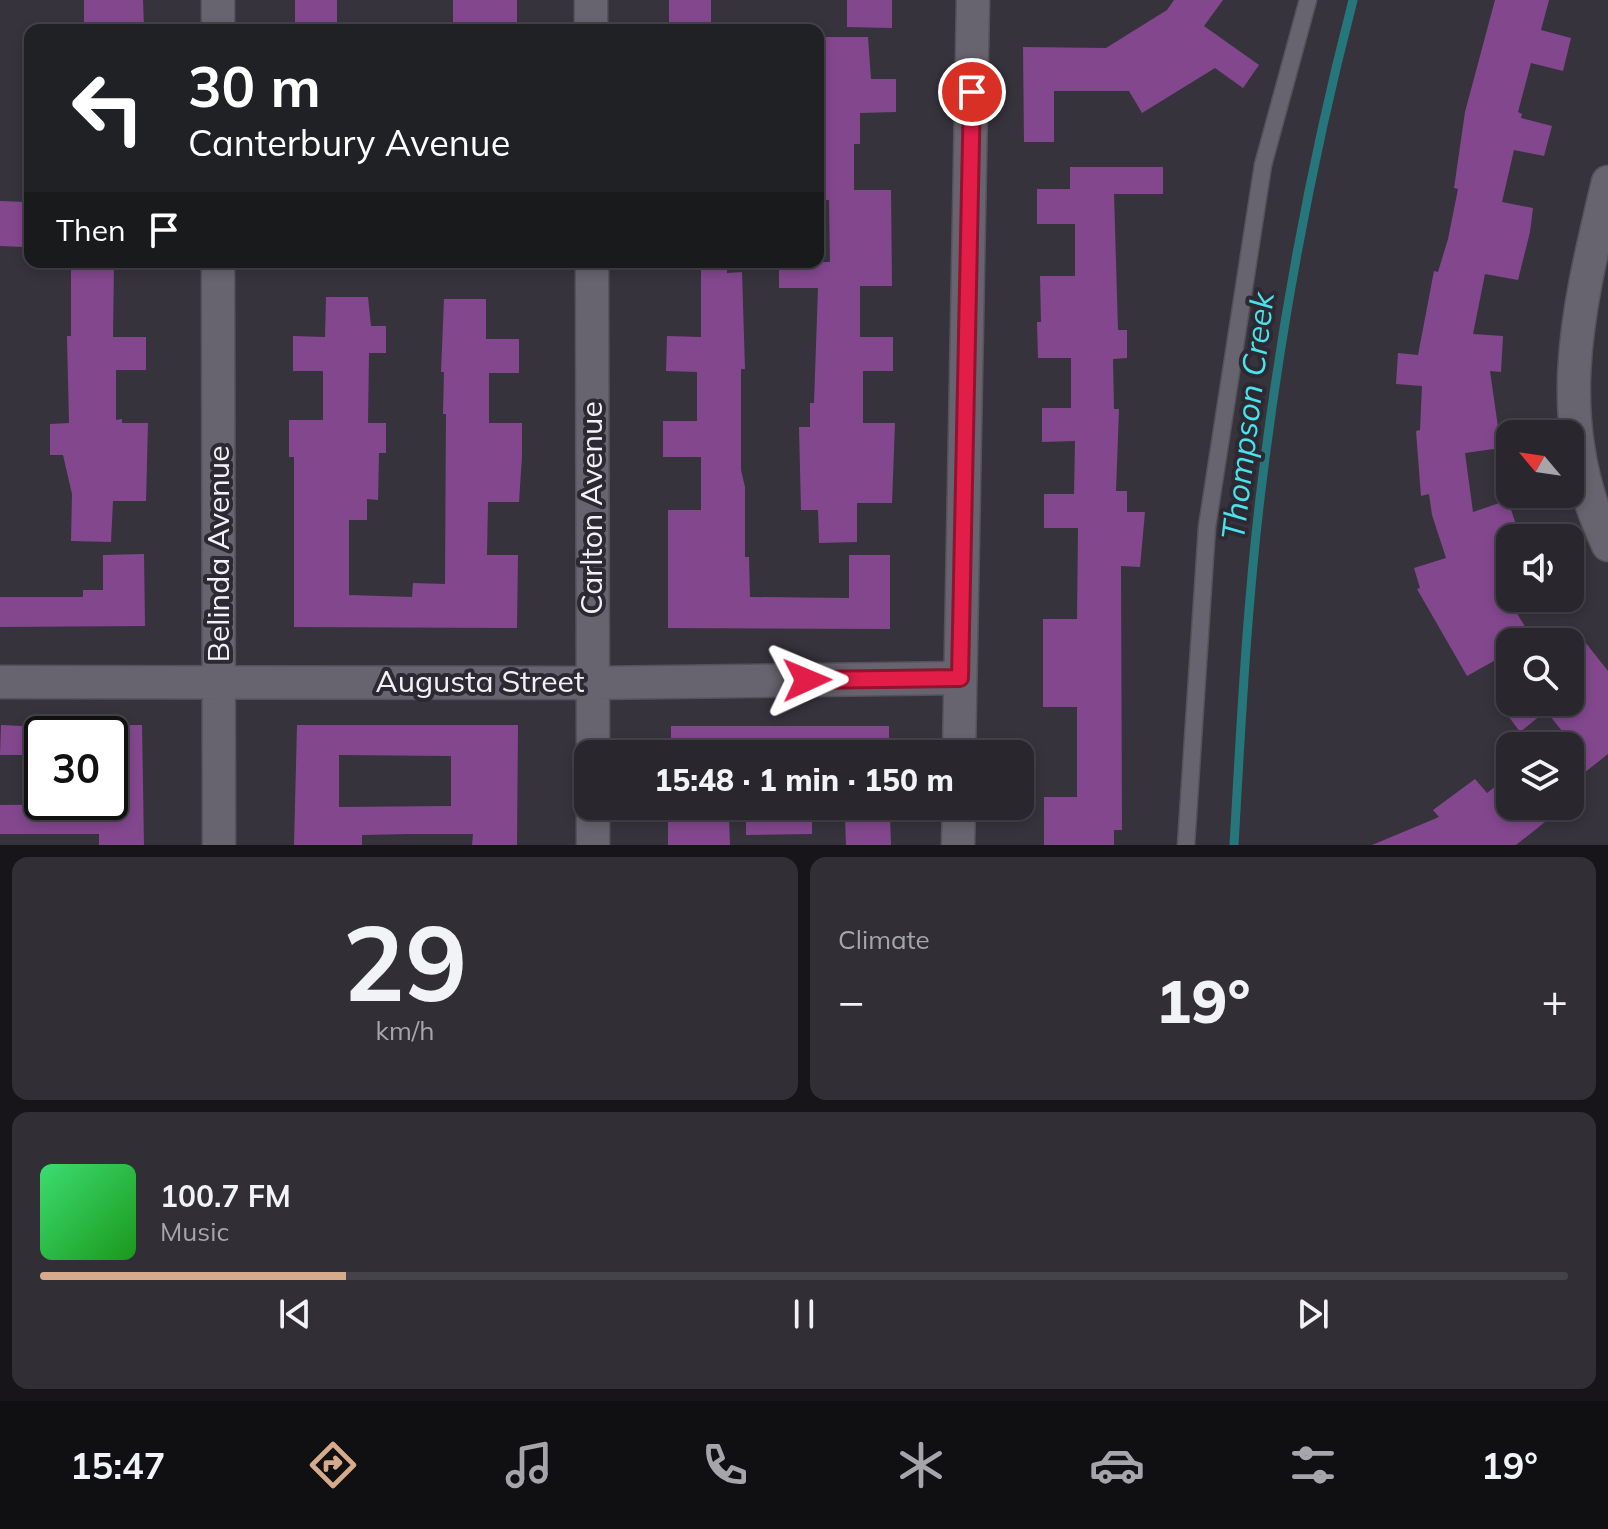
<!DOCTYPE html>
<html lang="en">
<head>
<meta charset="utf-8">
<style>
	:root { --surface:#29262e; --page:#312e36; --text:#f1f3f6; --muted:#a5a5aa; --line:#45434a; --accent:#d6ab8b }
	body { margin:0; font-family:Mulish,sans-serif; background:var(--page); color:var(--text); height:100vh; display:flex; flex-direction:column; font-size:30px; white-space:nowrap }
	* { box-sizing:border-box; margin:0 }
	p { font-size:26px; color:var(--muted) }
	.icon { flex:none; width:44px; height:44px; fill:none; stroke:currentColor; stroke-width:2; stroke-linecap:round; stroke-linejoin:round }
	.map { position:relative; height:845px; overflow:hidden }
	.side { display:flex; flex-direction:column; gap:12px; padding:12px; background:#171519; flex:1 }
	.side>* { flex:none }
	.guide { position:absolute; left:24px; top:24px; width:800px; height:244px; border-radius:16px; box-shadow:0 4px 12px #0003,0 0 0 2px var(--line); background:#202124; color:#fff; overflow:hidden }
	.needle { width:52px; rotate:299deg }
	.fabs { position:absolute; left:1496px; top:420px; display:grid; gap:16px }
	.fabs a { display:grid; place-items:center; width:88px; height:88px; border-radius:16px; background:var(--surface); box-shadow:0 4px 12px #0003,0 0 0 2px var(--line); font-size:40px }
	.speed { position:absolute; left:24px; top:716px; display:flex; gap:16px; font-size:40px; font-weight:700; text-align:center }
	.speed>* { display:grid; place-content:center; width:104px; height:104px; border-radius:50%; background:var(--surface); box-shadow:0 4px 12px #0003,0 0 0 2px var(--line); line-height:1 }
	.speed .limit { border:4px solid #111; border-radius:12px; background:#fff; color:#111 }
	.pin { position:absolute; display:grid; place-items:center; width:68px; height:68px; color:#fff; margin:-34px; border:4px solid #fff; border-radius:50%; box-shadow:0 2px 8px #0007 }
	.me { position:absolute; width:88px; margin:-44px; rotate:89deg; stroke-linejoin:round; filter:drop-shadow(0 0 6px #0008) }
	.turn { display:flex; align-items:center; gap:28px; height:168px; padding:0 32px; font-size:36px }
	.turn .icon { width:104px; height:104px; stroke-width:2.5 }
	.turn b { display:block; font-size:56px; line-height:68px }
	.then { display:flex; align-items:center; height:76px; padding:0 32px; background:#0003; gap:16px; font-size:30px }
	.big { font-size:60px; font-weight:800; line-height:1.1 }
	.side .widget { flex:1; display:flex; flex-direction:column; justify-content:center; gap:12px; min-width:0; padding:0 28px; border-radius:16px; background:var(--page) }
	.side .dial { align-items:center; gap:0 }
	.dial b { font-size:104px; line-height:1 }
	.song { display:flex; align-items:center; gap:24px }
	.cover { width:96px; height:96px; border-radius:12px; background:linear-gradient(135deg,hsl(140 70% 55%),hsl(120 70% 35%)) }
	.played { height:8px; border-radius:4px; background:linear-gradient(90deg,var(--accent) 20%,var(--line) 20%) }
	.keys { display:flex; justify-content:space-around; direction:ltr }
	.heat { display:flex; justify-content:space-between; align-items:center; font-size:44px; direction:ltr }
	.side .tiles { flex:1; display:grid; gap:12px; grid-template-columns:1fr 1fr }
	.widget:last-child { grid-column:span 2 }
	.trip { position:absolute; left:574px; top:740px; width:460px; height:80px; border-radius:16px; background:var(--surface); box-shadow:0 4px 12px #0003,0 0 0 2px var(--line); font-weight:800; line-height:80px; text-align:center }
	.tab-bar { display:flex; height:128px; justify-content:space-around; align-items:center; background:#100f12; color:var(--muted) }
	.tab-bar .icon { width:56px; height:56px }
	.tab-bar .selected { color:var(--accent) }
	.tab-bar b { font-size:36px; color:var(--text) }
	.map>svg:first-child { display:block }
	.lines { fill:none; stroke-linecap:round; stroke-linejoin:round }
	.stream { stroke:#26777c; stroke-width:9 }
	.building { fill:#83478e; fill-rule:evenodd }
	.service-casing { stroke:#56525b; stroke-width:19 }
	.minor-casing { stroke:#56525b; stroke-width:35 }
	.service { stroke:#68646f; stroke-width:16 }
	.minor { stroke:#68646f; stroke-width:32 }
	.route-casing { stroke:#92132f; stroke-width:20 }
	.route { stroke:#e11d48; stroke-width:14 }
	.labels { text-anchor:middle; stroke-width:8; stroke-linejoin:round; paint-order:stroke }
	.street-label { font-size:30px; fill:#f3f0f7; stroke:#2d2933 }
	.water-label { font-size:32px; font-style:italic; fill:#49e3ec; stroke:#2d2933 }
</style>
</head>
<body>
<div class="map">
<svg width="1608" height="845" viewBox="0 0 1608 845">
	<rect width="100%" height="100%" fill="#37333d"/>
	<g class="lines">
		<!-- stream -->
		<path class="stream" d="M1234,845c7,-120 13,-244 28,-363 20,-162 50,-324 91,-482"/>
	</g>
	<!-- building -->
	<path class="building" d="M84,0h59l1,27h-60z
		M295,0h42v27l-42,3z
		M453,0h64v27l-64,-3z
		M669,0h42v27h-42z
		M847,0h45v28l-45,-1z
		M1174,0h49l-19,26 55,39 -16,23 -28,-20 -73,45 -13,-22h-75v51h-30l-1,-95 83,1 61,-38z
		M1495,0h54l-8,30 30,8 -8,33 -32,-8 -13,49 4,2 -1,4 31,8 -8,30 -30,-6 -12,52 31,6 -3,24 -12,48 -33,-6 -12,60 30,2 -2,36 -11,-1 11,77 -36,5 8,59 35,-12 10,31 -22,7 13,39 -11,4 36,61h-24v10l-43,24 -50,-87 3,-1 -6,-20 32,-10 -14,-43 -3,-21 -8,2 -5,-65 4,-1 2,-44 -26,-2 2,-31 20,2 16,-84 4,1 10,-33 10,-50 -4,-1 11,-76z
		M818,37h50l3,42h25v33l-36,1v31h-6v46h37l1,96h-32v51h33v34h-30v52h32l-3,80h-35v39l-38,1 -1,-33h-17l-2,-83h11v-24h4l4,-115h-39v-26h51l-1,-62h-11z
		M1070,167h93v27h-49l4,136h9v28l-14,1 1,50h5l-3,82h11v21h18l-5,55 -19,-1 1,264h-8v15h-70v-48h33v-90h-34v-88h34l1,-91h-34v-34h30l1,-53 -33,1v-34h29v-50h-33l-1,-36h4l-1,-46h35v-52h-38v-35h33z
		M0,201l26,1 -2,45 -24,-1z
		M71,262h43l-1,75h33v33h-30v50l6,-1v4h26l-2,78h-33l-2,41 -40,-1 1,-47 -9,-39h-13v-31l19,-1 -2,-87h4z
		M701,262h26v11l15,-1 3,97h-4v101l4,17v70h4l1,40 99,1v-43h41v74l-222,-1v-118h33v-53h-38v-36h34v-49l-31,-1 1,-35 34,1z
		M326,297h42l3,29h15v27h-17l-1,70h18v30h-7l-1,47 -11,-1v21h-18v75l63,2 1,-14 32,1 1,-170h-3l1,-42h-3l3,-73h42v40h33v34h-30v50h33v33l-3,46h-31l-1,53h31l-1,73 -223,-1v-170h-5v-37h34v-49h-30v-35l32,1z
		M144,554l1,72 -145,1v-30h83v-7h20v-35z
		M1585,642l23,29v83l-38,30v-43l-24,-30 -26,21 -22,-30h72v-47z
		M1,725l41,2v28h-42z
		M110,725h32l2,120h-45v-11h-99v-29l110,-1z
		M297,725h221l-1,120h-45l1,-11h-64l-47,1v10h-68zM339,755l112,1v50l-112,1z
		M671,726h218v28h-218z
		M1510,775v31h55l-49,39h-144l67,-28 -6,-7 42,-31 12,14z
		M746,806h66v28l-66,1z
		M668,817h61l1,28h-62z
		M845,817h45l1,28h-45z"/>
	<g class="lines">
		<!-- service casing -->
		<g class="service-casing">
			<path id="service" d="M1186,845l21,-318 56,-362 45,-165"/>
		</g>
		<!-- minor casing -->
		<g class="minor-casing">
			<path id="minor" d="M218,0v30
				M591,0v30
				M1608,182c-30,127 -59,239 0,363
				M218,262l1,583
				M592,262l1,492
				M0,682l592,1 368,-5
				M959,754l14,-754
				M593,806v39
				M958,845l1,-39"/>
		</g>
		<!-- service -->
		<use href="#service" class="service"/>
		<!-- minor -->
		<use href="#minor" class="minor"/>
	</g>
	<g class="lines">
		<!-- route casing -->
		<g class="route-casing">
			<path id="route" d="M807,680l153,-2 12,-586"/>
		</g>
		<!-- route -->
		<use href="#route" class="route"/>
	</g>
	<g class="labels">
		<!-- street labels -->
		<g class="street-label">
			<text transform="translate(592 508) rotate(-90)" y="10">Carlton Avenue</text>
			<text transform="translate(219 554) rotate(-90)" y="10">Belinda Avenue</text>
			<text x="480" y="692">Augusta Street</text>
		</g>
		<!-- water labels -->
		<g class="water-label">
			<text transform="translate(1248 416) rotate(-83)" y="11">Thompson Creek</text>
		</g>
	</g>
</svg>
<div class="fabs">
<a><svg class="needle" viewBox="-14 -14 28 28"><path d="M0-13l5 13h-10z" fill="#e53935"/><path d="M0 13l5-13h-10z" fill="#a5a5aa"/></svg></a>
<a><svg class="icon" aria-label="sound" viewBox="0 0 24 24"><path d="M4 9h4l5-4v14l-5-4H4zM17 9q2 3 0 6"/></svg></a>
<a><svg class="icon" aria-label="search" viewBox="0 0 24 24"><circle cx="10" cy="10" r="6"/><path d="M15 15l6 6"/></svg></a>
<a><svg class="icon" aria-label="layers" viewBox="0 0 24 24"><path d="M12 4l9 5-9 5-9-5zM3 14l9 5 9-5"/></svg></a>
</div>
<div class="speed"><div class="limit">30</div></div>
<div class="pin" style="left:972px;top:92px;background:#d93025"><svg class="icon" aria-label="arrive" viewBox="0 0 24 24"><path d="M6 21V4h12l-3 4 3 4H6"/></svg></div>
<svg class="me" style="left:807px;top:680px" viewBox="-20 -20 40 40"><path d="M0-17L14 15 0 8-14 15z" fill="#e11d48" stroke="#fff" stroke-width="4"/></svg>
<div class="trip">15:48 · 1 min · 150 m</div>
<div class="guide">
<div class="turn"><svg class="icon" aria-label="left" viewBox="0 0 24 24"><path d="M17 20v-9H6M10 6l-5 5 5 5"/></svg><div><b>30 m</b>Canterbury Avenue</div></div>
<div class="then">Then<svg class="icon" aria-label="arrive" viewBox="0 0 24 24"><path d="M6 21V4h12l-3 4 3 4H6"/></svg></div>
</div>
</div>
<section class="side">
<div class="tiles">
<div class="widget dial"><b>29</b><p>km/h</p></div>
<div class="widget"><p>Climate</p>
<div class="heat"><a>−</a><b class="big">19°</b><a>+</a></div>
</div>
<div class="widget">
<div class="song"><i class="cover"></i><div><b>100.7 FM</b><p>Music</p></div></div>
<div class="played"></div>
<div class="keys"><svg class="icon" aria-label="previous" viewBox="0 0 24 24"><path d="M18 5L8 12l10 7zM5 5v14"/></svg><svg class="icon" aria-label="pause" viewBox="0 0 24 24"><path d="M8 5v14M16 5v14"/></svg><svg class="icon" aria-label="next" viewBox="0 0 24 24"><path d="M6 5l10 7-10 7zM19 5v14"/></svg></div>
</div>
</div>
</section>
<nav class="tab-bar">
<b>15:47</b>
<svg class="icon selected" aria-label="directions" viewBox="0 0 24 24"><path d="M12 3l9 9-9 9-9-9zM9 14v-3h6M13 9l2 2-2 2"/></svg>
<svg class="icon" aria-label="music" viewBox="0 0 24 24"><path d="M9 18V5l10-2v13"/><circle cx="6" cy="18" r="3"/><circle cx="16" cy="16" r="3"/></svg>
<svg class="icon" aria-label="phone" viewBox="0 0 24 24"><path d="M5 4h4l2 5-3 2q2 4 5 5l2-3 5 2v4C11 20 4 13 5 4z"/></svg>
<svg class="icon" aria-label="climate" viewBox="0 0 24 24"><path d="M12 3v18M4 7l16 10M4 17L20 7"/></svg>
<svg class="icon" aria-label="car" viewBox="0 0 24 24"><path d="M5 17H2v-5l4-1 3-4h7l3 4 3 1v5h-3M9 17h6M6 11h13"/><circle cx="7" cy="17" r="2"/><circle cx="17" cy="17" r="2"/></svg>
<svg class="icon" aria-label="filters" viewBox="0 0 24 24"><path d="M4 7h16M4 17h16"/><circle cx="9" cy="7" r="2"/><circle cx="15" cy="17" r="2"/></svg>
<b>19°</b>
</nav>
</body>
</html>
